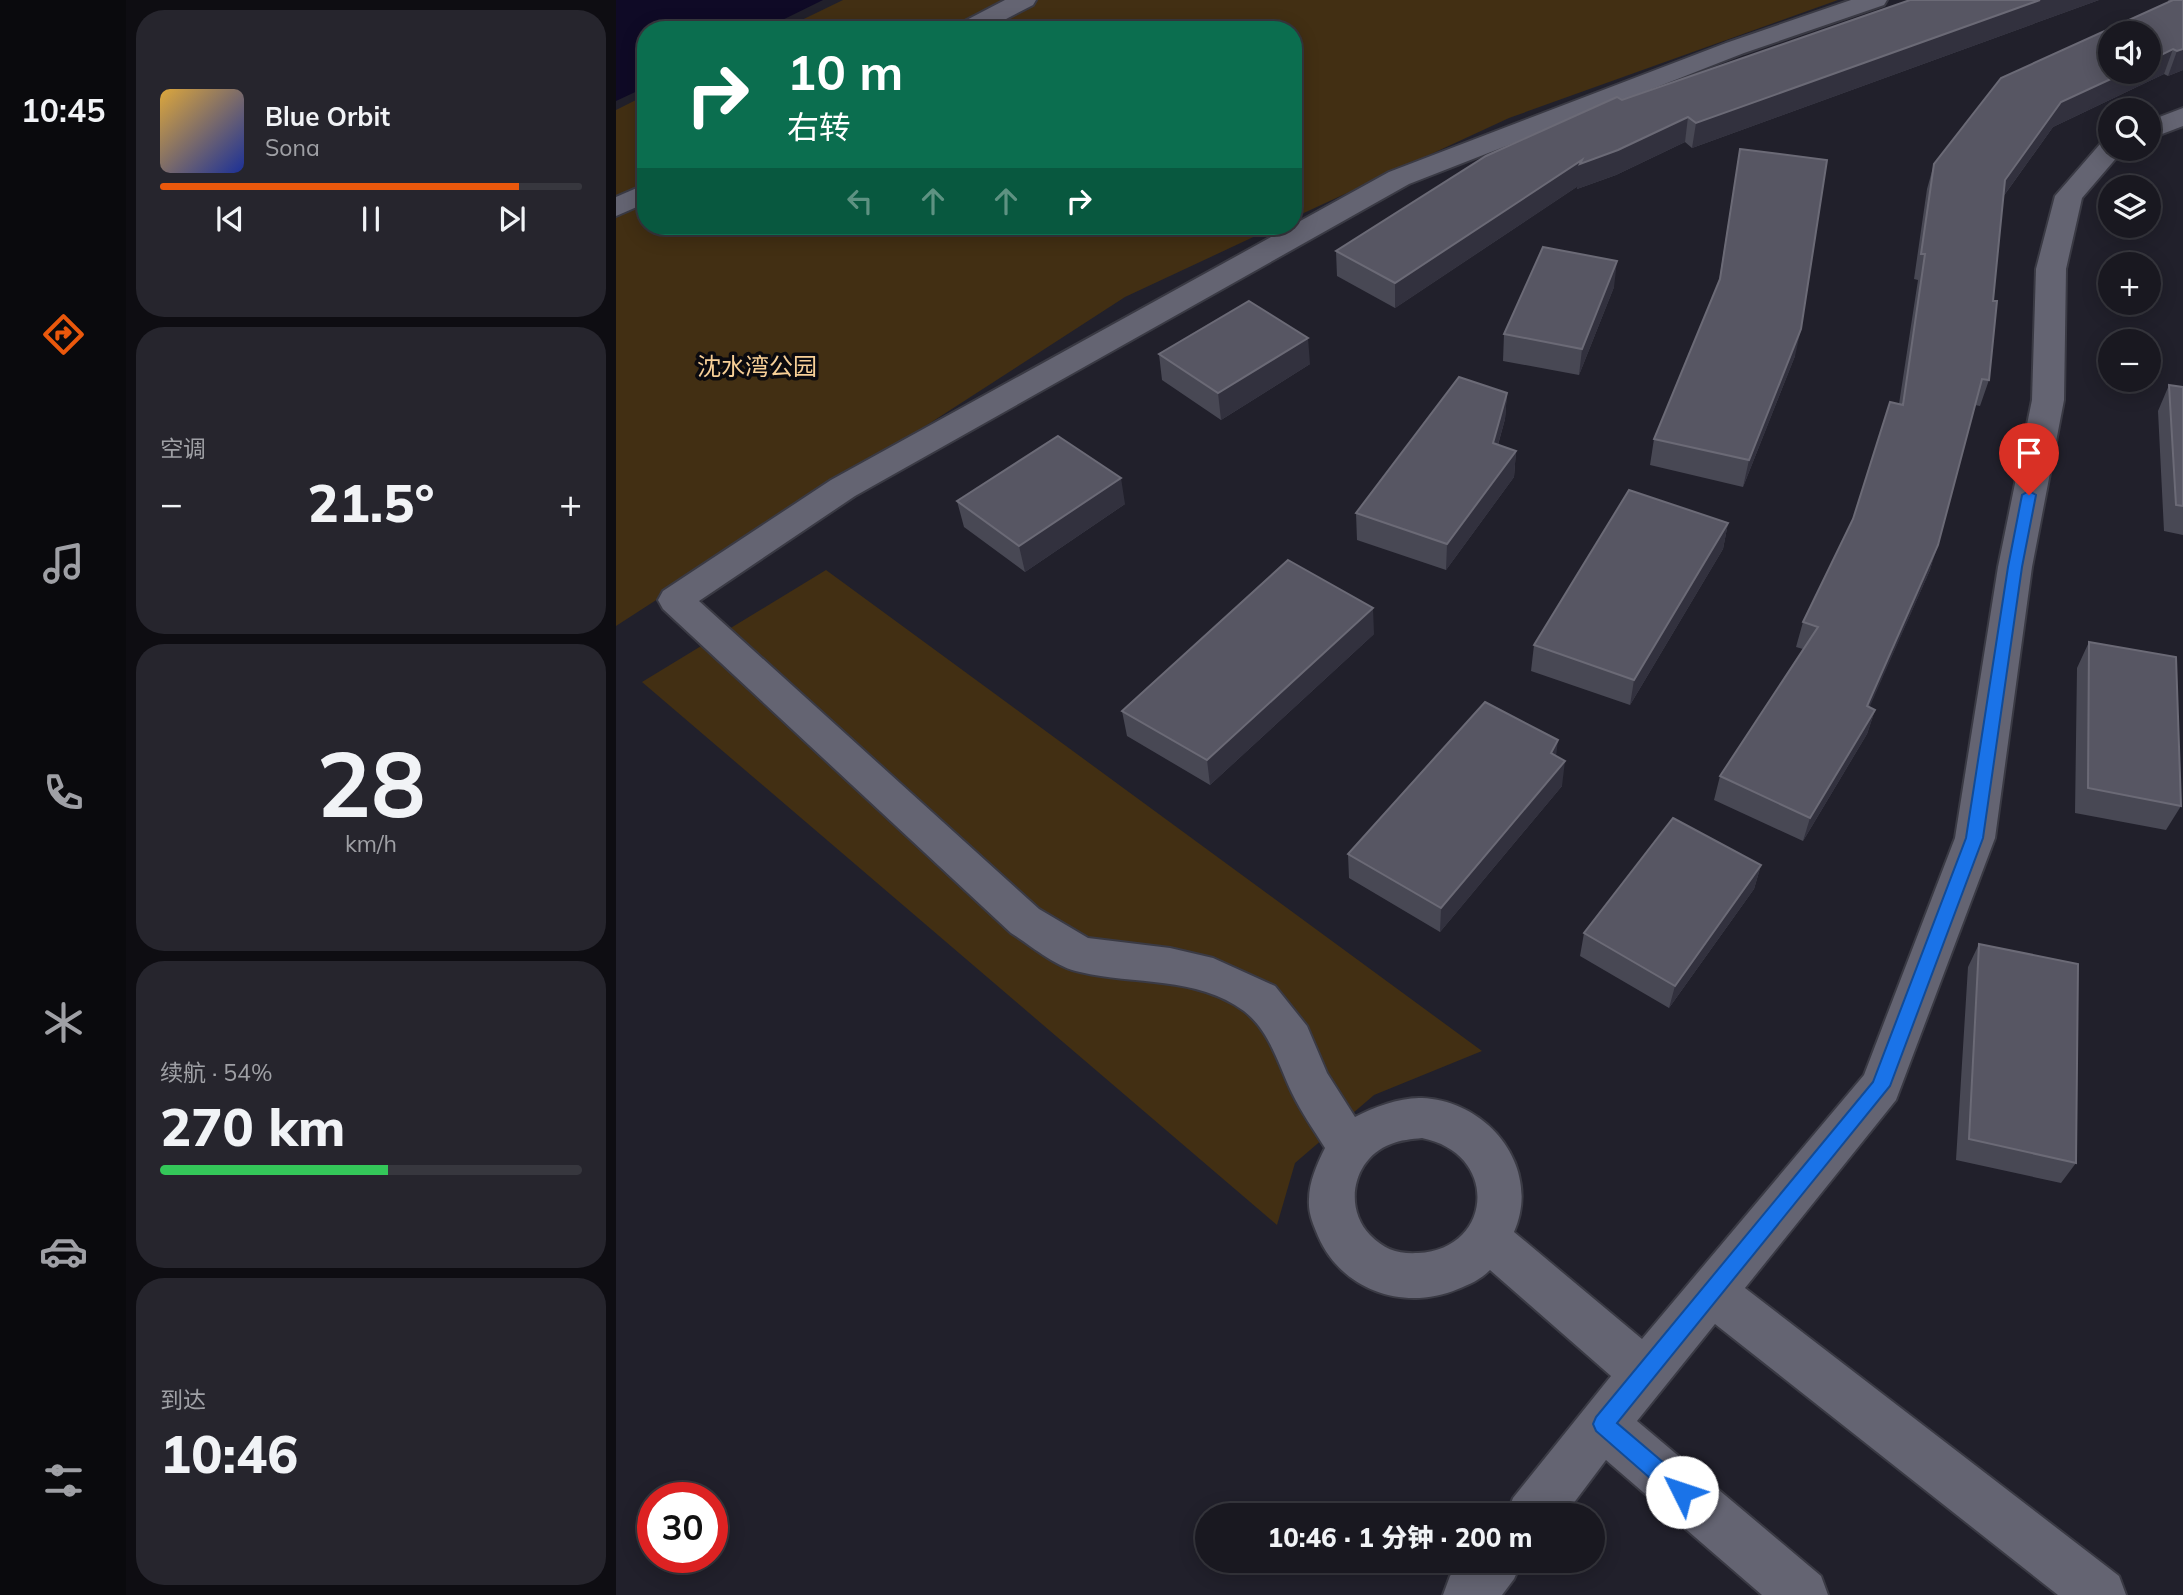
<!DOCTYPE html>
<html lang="zh">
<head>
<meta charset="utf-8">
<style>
	:root { --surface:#191820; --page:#26252d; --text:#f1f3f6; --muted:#9fa0a5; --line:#37373e; --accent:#ea580c }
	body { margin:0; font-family:Mulish,"Noto Sans SC",sans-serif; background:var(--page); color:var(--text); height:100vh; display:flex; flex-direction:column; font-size:26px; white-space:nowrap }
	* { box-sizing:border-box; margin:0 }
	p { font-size:23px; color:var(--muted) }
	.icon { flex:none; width:38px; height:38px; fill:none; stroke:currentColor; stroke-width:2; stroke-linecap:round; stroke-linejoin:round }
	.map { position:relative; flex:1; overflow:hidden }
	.details { display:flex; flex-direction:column; gap:10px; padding:10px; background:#0e0d12; width:490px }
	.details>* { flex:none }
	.banner { position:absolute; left:21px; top:21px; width:665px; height:214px; border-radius:28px; box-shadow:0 4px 18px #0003,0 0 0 2px var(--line); background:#0b6e4f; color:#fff; overflow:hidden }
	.fabs { position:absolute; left:1482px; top:21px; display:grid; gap:14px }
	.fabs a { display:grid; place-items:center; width:63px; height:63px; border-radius:50%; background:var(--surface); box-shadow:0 4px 18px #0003,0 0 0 2px var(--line); font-size:35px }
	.speed { position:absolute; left:21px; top:1482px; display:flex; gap:14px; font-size:35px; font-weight:700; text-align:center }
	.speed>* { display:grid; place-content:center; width:91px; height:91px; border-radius:50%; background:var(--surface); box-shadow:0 4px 18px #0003,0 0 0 2px var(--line); line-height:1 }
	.speed .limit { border:10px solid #d22; background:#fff; color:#111 }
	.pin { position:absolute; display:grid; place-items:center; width:60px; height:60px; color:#fff; margin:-72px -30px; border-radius:50% 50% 50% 0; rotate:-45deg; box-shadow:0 0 7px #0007 }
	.pin .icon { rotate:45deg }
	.me { position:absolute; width:77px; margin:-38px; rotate:311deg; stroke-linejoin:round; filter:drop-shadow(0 0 5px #0008) }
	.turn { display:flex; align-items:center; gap:24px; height:147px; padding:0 35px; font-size:32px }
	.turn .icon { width:91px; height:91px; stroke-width:2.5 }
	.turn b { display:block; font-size:49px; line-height:60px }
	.lanes { display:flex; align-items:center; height:66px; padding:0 35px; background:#0003; justify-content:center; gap:35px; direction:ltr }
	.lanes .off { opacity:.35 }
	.big { font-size:52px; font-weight:800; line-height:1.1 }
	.details .card { flex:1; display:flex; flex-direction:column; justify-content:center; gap:10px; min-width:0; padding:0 24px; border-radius:28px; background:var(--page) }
	.details .dial { align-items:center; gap:0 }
	.dial b { font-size:91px; line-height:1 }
	.song { display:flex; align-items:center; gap:21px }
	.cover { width:84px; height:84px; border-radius:10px; background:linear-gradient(135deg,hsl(40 70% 55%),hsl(230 70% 35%)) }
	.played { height:7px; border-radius:4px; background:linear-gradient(90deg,var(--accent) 85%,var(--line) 85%) }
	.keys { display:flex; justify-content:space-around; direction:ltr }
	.heat { display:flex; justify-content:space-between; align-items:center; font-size:38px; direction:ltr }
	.charge { height:10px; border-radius:5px; background:linear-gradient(90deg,#34c759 54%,var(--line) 0) }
	.trip { position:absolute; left:579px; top:1503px; width:410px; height:70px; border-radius:35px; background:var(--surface); box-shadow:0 4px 18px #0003,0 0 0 2px var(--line); font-weight:800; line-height:70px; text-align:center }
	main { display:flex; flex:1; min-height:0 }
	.tab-bar { display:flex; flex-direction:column; width:126px; justify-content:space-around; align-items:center; background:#0a0a0d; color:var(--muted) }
	.tab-bar .icon { width:49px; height:49px }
	.tab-bar .current { color:var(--accent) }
	.tab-bar b { font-size:32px; color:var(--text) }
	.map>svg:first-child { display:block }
	.green { fill:#422f13 }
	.water { fill:#0f0a26 }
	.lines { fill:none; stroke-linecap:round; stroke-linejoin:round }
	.minor-casing { stroke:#3a3a44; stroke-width:4 }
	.minor { fill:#646472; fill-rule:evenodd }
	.wall { fill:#484854 }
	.shaded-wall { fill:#32313e }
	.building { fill:#575663; stroke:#6b6a76; stroke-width:2 }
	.route { fill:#1a73e8; stroke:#114b97; stroke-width:2 }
	.labels { text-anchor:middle; stroke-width:7; stroke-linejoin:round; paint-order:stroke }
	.park-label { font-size:24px; fill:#f7cf97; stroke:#0b0a0f }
</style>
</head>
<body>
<main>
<nav class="tab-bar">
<b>10:45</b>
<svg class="icon current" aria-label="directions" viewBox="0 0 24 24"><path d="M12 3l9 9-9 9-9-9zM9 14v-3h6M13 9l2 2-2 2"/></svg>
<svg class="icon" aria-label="music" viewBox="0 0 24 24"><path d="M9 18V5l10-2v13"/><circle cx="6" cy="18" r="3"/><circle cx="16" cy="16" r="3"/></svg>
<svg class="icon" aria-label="phone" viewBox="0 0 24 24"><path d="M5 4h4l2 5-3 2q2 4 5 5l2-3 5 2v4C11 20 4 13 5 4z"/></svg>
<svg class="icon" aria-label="climate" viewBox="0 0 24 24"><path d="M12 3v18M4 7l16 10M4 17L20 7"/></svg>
<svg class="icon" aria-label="car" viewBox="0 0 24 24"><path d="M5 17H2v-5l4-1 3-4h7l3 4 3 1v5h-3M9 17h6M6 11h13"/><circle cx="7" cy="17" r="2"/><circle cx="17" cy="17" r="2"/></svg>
<svg class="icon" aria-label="filters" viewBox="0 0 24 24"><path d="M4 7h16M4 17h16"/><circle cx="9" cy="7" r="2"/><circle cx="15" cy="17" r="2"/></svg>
</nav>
<section class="details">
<div class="card">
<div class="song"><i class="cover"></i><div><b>Blue Orbit</b><p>Sona</p></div></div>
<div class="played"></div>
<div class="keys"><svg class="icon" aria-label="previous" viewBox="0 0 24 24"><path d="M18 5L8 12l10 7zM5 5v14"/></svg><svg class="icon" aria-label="pause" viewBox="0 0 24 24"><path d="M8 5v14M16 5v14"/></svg><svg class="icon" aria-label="next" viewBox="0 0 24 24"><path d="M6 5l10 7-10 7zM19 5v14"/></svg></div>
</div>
<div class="card"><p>空调</p>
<div class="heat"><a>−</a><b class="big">21.5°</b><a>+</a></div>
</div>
<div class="card dial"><b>28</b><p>km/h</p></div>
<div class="card"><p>续航 · 54%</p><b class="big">270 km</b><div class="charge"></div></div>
<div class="card"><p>到达</p><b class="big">10:46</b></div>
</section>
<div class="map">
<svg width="1567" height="1595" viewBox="0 0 1567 1595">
	<rect width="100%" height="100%" fill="#21202b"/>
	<!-- green -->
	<path class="green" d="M227,0h995l-329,118 -216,100v-188h-512z
		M30,95v131h631l-152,71 -509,329v-516z
		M210,570l656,481 -108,44 -79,68 -18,62 -635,-543z"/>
	<!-- water -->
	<path class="water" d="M0,0h207l-61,30h-116v57l-30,14z"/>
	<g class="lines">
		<!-- minor casing -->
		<g class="minor-casing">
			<path id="minor" d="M389,0h31l-3,5 -48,25h-31l3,-5z
				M1235,0h36l-3,5 -140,48 -335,131 -554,312 -156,105 340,308 49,29 82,10 43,10 62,28 32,40 20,47 28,44c19,-10 46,-20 67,-19 67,3 120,70 92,134l128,107 222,-264 91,-237 43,-271 34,-167 4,-131 19,-73 46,-53 9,-2v8h14l-42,49 -16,71 -2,131 -32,167 -37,271 -99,262 -151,188 374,288 7,19h-68l-343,-271 -78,97 184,155 7,19h-66l-156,-135 -42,56h-58l7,-18 98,-122 -121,-106c-10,10 -20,14 -32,19 -54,23 -117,1 -140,-53 -5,-12 -10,-23 -9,-37 0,-17 8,-35 16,-51 -11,-18 -24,-36 -33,-55 -13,-27 -22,-62 -48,-82 -47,-35 -110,-26 -164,-39 -25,-5 -48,-26 -69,-39l-348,-324 -5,-9 5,-9 168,-111 558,-308 337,-129zM806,1138c79,16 70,112 -4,115 -20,1 -33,-3 -48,-18 -27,-28 -17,-77 21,-91 9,-4 21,-5 31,-6z
				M1567,108v18l-34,13v-18z
				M30,184v19l-30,13v-19z
				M847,1561h59l-8,18 -12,16h-59l7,-19z"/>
		</g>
		<!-- minor -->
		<use href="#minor" class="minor"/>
	</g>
	<!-- wall -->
	<path class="wall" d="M1294,0h189l-407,148 -7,-6 -69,33 -39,14 1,-3 -183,122 -58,-32 -1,-25 286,-151z
		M1552,0h15v70l-15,6 -4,-2 -111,53 -50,70 -10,104 -4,79 -9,26 -5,-1 -45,165 -61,137 6,3 -8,24 -64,107 -89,-41 6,-24 83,-127 -7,-2 7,-25 50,-103 46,-115 19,-124 -4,-1 13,-90 7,-25 235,-162z
		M1124,149l55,207 -52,131 -93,-22 4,-26 65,-158z
		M998,287l-35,88 -76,-14 1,-27z
		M543,354l151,10 -89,56 -59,-40z
		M1553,385l14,2v148l-19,-4 -6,-120z
		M891,393l-2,26 -7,26 18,6 -2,26 -68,93 -89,-30 -1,-27z
		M341,501l168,3 -100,68 -61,-45z
		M1112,523l-5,26 -93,156 -99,-34 3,-26z
		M758,634l-164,151 -83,-49 -5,-25z
		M1473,642l92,164 -15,24 -91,-17 2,-145z
		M940,756l6,30 -122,146 -91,-54 -1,-24z
		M1145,865l-7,24 -85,119 -89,-52 4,-23z
		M1363,944l97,219 -15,20 -105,-23 12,-193z"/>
	<!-- shaded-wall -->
	<path class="shaded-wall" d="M1424,0h59l-407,148 4,-25z
		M1557,49l-9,25 -111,53 -56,78 8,-25 56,-78 65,-30h23v-11z
		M1567,49v21l-15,6 9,-25z
		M1072,117l-3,25 -69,33 -39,14 1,-3 -183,122v-25l187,-123z
		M1001,261l-3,26 -35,88 3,-26z
		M1185,329l-6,27 -52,131 6,-27z
		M692,338l2,26 -89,56 -3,-27z
		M891,393l-2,26 -14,50 2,-26z
		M900,451l-2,26 -68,93 1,-26z
		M505,478l4,26 -100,68 -6,-26z
		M1112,523l-5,26 -93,156 4,-25z
		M1322,545l-8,25 -71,161 8,-25z
		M757,608l1,26 -164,151 -3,-25z
		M1259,710l-8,24 -64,107 7,-23z
		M942,740l-3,25 -4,-12z
		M949,761l-3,25 -122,146 1,-24z
		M1145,865l-7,24 -85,119 6,-22z"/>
	<!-- building -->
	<path class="building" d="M1294,0h130l-344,123 -8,-6 -70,33 -38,14 2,-4 -187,123 -59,-32 150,-95 131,-59 5,3z
		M1557,0h10v49l-6,2 -4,-2 -24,12v-28h-39v39h16l-65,30 -56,78 -12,121h4l-8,79 -7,-1 -44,166 -71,161 8,4 -65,108 -90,-42 98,-149 -15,-5 50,-103 37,-117 13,3 22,-151h-4l13,-90 67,-86z
		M1124,149l87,11 -26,169 -52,131 -95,-21 66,-160z
		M927,247l74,14 -35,88 -78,-15z
		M633,301l59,37 -90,55 -59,-39z
		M843,377l48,16 -14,50 23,8 -69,93 -91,-31z
		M1553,385l14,2v119l-7,-1z
		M442,436l63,42 -102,68 -62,-45z
		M1013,490l99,33 -94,157 -100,-35z
		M672,560l85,48 -166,152 -85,-49z
		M1473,642l87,15 5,149 -93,-18z
		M869,702l73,38 -7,13 14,8 -124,147 -93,-54z
		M1057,818l88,47 -86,121 -91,-53z
		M1363,944l99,20 -2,199 -107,-24z"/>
	<!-- route -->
	<path class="route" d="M1413,491l7,4 -14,72 -39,271 -93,248 -273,337 73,62 3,7 -3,8 -8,3 -7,-3 -79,-69 -3,-7 3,-7 277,-335 93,-244 42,-271 14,-72z"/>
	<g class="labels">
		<!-- park labels -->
		<g class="park-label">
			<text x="141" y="375">沈水湾公园</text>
		</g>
	</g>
</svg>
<div class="fabs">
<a><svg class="icon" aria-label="sound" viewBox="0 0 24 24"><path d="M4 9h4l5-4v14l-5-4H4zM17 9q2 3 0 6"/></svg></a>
<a><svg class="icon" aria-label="search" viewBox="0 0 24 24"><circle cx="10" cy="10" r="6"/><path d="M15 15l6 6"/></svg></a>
<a><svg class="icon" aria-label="layers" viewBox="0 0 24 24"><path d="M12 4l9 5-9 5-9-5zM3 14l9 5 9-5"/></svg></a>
<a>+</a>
<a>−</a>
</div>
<div class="speed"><div class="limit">30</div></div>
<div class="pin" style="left:1413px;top:495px;background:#d93025"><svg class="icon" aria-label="arrive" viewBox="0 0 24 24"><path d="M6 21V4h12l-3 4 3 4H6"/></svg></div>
<svg class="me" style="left:1066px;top:1492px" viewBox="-20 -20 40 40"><circle r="19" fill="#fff"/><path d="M0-13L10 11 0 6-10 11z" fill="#1a73e8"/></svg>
<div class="trip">10:46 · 1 分钟 · 200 m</div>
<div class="banner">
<div class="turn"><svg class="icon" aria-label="right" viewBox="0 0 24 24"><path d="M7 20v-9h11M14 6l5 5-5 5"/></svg><div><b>10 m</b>右转</div></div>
<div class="lanes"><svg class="icon off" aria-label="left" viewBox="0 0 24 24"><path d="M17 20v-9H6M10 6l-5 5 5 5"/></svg><svg class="icon off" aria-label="ahead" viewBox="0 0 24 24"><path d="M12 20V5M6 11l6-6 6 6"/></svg><svg class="icon off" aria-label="ahead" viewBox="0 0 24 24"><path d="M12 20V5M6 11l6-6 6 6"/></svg><svg class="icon" aria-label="right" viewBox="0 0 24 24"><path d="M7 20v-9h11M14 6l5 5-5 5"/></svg></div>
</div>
</div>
</main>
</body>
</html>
